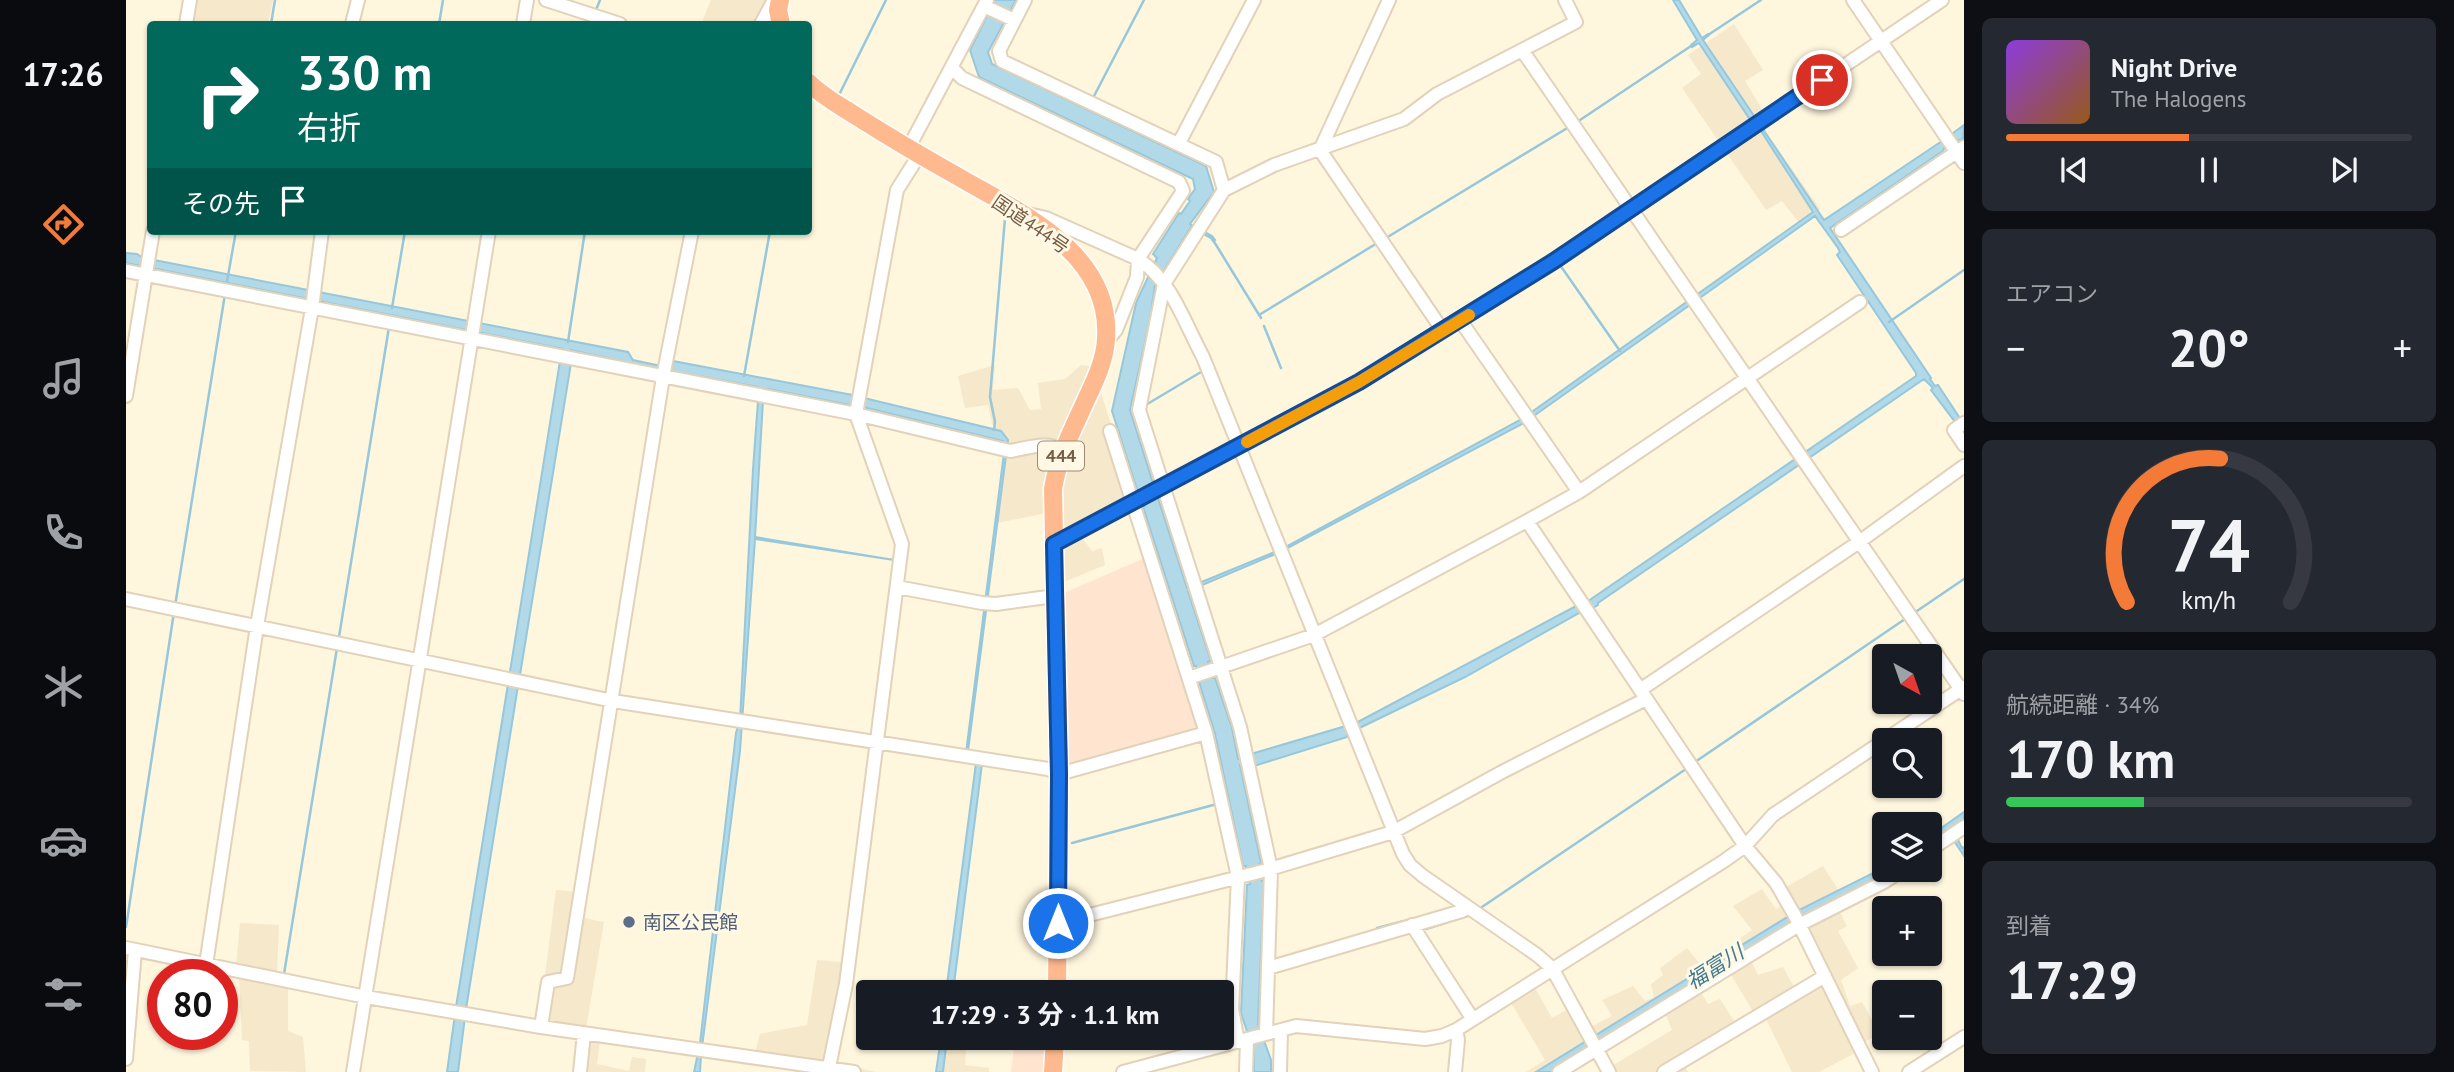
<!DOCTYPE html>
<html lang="ja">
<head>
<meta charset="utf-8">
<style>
	:root { --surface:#171b24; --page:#242831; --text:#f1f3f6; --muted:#9ea1a6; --line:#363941; --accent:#f37a37 }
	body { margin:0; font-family:"PT Sans","Noto Sans JP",sans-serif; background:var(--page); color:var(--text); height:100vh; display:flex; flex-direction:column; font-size:26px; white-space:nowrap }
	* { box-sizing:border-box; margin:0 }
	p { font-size:23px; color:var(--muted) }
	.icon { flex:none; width:38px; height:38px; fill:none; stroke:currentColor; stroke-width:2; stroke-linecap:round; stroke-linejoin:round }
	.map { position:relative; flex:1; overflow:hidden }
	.side { display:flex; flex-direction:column; gap:18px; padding:18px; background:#0d0f14; width:490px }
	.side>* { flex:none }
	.top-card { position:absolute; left:21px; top:21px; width:665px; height:214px; border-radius:7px; box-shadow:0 2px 5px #0004; background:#00695c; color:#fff; overflow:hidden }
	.needle { width:46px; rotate:140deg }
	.buttons { position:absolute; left:1746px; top:644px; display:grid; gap:14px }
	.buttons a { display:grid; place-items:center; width:70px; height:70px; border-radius:7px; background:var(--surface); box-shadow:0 2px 5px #0004; font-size:35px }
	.speed { position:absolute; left:21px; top:959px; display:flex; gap:14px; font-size:35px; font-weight:700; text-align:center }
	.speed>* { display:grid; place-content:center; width:91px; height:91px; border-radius:50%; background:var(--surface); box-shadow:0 2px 5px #0004; line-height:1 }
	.speed .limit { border:10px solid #d22; background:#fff; color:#111 }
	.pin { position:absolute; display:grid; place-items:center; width:60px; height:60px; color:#fff; margin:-30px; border:4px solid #fff; border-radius:50%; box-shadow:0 2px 7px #0007 }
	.me { position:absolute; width:77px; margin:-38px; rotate:0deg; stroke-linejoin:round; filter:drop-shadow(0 0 5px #0008) }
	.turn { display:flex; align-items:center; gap:24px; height:147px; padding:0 35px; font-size:32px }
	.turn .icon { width:91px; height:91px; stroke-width:2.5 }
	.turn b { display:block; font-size:49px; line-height:60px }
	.then { display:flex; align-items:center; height:66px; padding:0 35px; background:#0003; gap:14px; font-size:26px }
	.big { font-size:52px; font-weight:700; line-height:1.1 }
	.side .card { flex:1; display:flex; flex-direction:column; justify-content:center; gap:10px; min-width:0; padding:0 24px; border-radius:10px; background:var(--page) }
	.side .dial { align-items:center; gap:0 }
	.dial svg { height:182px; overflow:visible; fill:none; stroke:var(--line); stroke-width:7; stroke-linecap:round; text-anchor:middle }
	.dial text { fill:var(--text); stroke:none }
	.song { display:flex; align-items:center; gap:21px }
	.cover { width:84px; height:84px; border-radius:10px; background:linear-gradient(135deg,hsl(270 70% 55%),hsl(30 70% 35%)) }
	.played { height:7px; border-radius:4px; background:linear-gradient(90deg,var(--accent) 45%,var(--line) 45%) }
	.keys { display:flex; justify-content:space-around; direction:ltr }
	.heat { display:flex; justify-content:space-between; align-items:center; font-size:38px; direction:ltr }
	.charge { height:10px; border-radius:5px; background:linear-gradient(90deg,#34c759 34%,var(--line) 0) }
	.trip { position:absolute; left:730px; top:980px; width:378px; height:70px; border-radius:7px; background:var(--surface); box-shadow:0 2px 5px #0004; font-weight:700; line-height:70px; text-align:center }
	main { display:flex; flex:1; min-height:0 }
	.tab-bar { display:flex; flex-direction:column; width:126px; justify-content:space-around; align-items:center; background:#090b0e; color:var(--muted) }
	.tab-bar .icon { width:49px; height:49px }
	.tab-bar .current { color:var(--accent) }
	.tab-bar b { font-size:32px; color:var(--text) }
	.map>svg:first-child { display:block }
	.residential { fill:#f6e8cb; fill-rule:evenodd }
	.commercial { fill:#ffe4d0 }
	.water { fill:#b1d9e8; stroke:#96c7db; stroke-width:2 }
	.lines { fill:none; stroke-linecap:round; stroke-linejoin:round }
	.stream { stroke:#96c7db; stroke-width:2.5 }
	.minor-casing { stroke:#e2d2b9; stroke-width:16 }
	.highway-casing { stroke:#fff; stroke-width:21 }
	.minor { stroke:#fff; stroke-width:12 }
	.highway { stroke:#feba8e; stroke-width:18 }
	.route-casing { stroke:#114b97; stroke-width:18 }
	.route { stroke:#1a73e8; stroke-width:12 }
	.slow { stroke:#f59e0b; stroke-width:12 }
	.service-dot { fill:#5c6f8a; stroke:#fff8e5; stroke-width:2.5 }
	.labels { text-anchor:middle; stroke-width:6; stroke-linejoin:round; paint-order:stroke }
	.shield { fill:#fff8e5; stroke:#9e8b74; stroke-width:2 }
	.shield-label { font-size:18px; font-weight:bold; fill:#755c44 }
	.street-label { font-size:19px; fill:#755c44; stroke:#fff8e5 }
	.service-label { font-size:19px; fill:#4e5e75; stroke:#fff8e5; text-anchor:start }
	.water-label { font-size:21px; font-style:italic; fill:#3f7992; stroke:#fff8e5 }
</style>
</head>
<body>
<main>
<nav class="tab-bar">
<b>17:26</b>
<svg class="icon current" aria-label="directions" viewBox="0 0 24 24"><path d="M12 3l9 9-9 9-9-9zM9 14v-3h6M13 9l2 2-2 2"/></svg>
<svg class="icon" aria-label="music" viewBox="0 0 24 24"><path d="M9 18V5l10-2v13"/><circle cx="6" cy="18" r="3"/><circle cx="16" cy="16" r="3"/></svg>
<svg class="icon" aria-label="phone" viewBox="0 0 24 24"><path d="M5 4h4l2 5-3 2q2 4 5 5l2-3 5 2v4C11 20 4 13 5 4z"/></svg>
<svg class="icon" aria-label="climate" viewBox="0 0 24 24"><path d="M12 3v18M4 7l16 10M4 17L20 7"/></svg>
<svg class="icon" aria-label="car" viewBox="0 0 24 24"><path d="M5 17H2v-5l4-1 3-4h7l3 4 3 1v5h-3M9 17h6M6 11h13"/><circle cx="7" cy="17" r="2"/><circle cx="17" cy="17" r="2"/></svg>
<svg class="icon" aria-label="filters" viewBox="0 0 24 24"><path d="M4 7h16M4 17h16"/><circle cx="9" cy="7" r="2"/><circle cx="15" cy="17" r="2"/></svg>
</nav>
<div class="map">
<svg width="1838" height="1072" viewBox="0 0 1838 1072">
	<rect width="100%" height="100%" fill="#fef6dd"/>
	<!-- residential -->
	<path class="residential" d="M69,0h78l-5,24h-77z
		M585,0h62l-2,24h-70z
		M1608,24l29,46 -18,11 24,40 -7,5 58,83 -20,15 -18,-23 -16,9 -84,-122 19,-14 -13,-19z
		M869,365l-2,25 25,-2 12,22 11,-1 -3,-26 27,-4 16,-14 9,1 3,4 -46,143 -50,10 10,-80 -14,-16 -5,-22 -23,3 -7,-32z
		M975,393l36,112 -57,30 12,16 10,-3 3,17 -41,17 -2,-98 10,-30z
		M1697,866l24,37 -10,4 10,19 -9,5 20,37 -17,12 9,26 12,-4 18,32 -18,9 2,5 -45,24h-27l-27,-55 -7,3 -28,-47 -30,18 8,13 12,-5 22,34 -58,32 4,7h-83v-2l67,-40 -7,-17 -100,59h-39l19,-12 -35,-59 24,-15 18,32 18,-10 19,20 23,-12 -10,-16 31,-14 12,15 9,-4 -3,-13 12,-9 -3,-7 27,-20 14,17 51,-35 -19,-24 29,-17 14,20 7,-5 -6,-12zM1672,933l19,41 -23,13 -11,-20 -25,8 -7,-15z
		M430,890l22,2 2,25 24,5 -18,107 14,11 -3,24 32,7 3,-14 14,2 -1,13h-68l2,-35 -40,-16z
		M114,923l39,2 -2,48 11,14v44l15,6 3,35 -56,-1 -1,-30 -7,-1 -3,-64 -3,-10z
		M691,960l35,3 -17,100 41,9h-66l-57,-10 7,-28 47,-9z
		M817,1047l23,3 -1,15 24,3v4h-49z"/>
	<!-- commercial -->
	<path class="commercial" d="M1021,557l55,174 -133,39 -5,-177z
		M889,1038h35l-3,34h-36z"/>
	<!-- water -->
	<path class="water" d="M869,0h21l-28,52 4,12 214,102 8,26 -24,32 22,12 3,4 -2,1 -2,-3 -20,-11 -36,58 -5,35 -20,90 23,73 -2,2 4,13h3l29,90 95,-39 240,-130 291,-207 -52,-81 -10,-10 -52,-78 -7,4 -1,-2 6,-5 -24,-40h6l23,38 6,-4 1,1 -6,5 121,180 115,-77 13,-7 1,-3 11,-8 -1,14c-7,2 -17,3 -20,12l-113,77 101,150 -1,1 5,7 3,-1 23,35 3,14 -33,-44 2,-2 -9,-9 -326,224v2l-7,4 -1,-2 -125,70 -118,57v3l-93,29 -3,-12 105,-31 220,-117 2,2 338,-232v-3l-79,-118 3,-3 -2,-4 -23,-32 -291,207 -246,130 -90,38 23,70 -3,1 4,16h3l17,50 6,31h6l1,5 -5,1 21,98 -2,1 3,17h2l-6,143 13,36v12h-17v-19l-13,-40 6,-128 3,-1 -4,-18h-3l-28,-132 -16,-52 2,-1 -5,-15h-2l-51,-159 2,-1 -5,-14 -2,1 -26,-82 24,-108 21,-45 -4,-4 26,-41 2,1 9,-13 -2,-2 7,-10 -2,-10 -214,-102 -9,-27z
		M0,253l11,1 6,4 11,2 474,92 5,8 28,6 12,-2v-3l180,34v4l11,-1 137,33 7,9 -40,311 14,13 -29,228h-7l30,-229 -10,-10 39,-308 -2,-4 -140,-34v-2l-11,-3 -2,3 -82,-16 -5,12 -8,136 139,23 -139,-21 -15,212 -39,304 -1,17h-6l6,-29 36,-310 4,-13 13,-251 5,-68 3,-12 -3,-2 -87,-16v-3l-9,2 -91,-20 -3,3 3,10 -51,312h-4l2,11 -52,323 -8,63h-11l9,-65 104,-646 5,-8 -2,-4 -437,-86z
		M1838,812v10l-8,14 6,12 2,-1v9l-12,-18 -22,7v-9z
		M1759,867v3h10l-100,53 -244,149h-15l261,-161z
		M815,1038h6l-4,34h-7z"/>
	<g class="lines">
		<!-- stream -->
		<path class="stream" d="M470,10l4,-10
			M145,24l4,-24
			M313,24l4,-24
			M1582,35l53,-35
			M713,95l47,-95
			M967,98l51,-98
			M1451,122l117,-78
			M1060,143l28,-53
			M1260,238l183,-111
			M1087,240l48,78
			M1434,265l60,86
			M100,287l10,-56
			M266,308l13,-77
			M1133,315l120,-73
			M1763,322l75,-52
			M1138,326l17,42
			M442,342l17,-111
			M618,376l26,-145
			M1018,406l57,-34
			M868,430l1,-8 -5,-25 15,-179
			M49,606l50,-312
			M1788,613l50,-34
			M213,637l50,-310
			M1569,762l210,-143
			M946,843l145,-39
			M1353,909l207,-140
			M1298,926l2,3 44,-14
			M0,927l48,-315
			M1249,932l2,-4 43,-11 2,2
			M158,974l53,-326
			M1080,992l24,-6"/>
		<!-- minor casing -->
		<g class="minor-casing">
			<path id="minor" d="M420,0l74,24
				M899,0l-26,51 3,10 214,101 8,28
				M1727,0l111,163
				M858,6l30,14
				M60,24l4,-24
				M226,24l6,-24
				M397,24l4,-24
				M635,24l13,-24
				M1396,50l442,644
				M826,68l10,10 217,104 4,9 -45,68 -1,18 -21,53 -10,12
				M1053,143l75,-143
				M782,149l79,-149
				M1194,150l123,181
				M1194,150l69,-150
				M902,214l18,4 92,41c33,20 47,65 65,98l200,497 7,11 13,11 114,79 15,13 57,104
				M1715,230l123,-83
				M0,271l730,143 154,37c19,-3 35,-10 53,-1
				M1334,320l119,172
				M0,396l27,-165
				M1838,423l-10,7 10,15
				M984,431l96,302 32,144 -6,132 6,33
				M1401,521l218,325 31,37 18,31 78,158
				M928,544l305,-162 195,-121 388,-261
				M771,587l85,16 14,1 59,-8
				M0,599l487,102 435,68 11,5 147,-41
				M1063,678l125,-43 213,-114 52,-29 281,-190
				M1514,690l219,-148 105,-76
				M1804,850l34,-23
				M932,923l205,-52 130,-39 109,-60 144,-73
				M1286,925l60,93
				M0,948l240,49 175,30 313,45
				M80,965l51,-339 55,-318 10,-77
				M1142,968l194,-57 6,-3
				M415,1027l7,-45 19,-4 96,-601 29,-146
				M1140,1034l5,-165 -31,-142 -101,-317 25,-126 60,-94 50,-25 130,-46 33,-25 139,-72 -11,-22
				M0,1059l9,-109
				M227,1072l136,-841
				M454,1072l4,-39
				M702,1072l18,-88 56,-440 -46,-130 41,-224 22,-35
				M997,1072l173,-46 129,13 17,-3 14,-6
				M1120,1072l1,-32
				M1154,1072l1,-42
				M1329,1072l3,-32 -2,-10 268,-169 21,-15 28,-31 191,-128
				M1433,1072l240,-147 85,-43 18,-12
				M1538,1072l161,-96
				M1783,1072l55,-35"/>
		</g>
		<!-- highway casing -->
		<g class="highway-casing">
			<path id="highway" d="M654,0l-2,10 3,14
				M682,82c15,15 31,23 48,34 33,21 67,41 101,60 63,37 155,76 149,163 -1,21 -11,42 -20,61 -13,29 -28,57 -33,89l6,285 -2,218
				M927,1072l2,-34"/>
		</g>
		<!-- minor -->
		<use href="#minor" class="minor"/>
		<!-- highway -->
		<use href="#highway" class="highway"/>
	</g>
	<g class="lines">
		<!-- route casing -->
		<g class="route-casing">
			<path id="route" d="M932,923l1,-149 -5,-230 305,-162 195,-121 268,-181"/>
		</g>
		<!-- route -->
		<use href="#route" class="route"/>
		<!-- slow -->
		<path class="slow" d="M1121,442l112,-60 110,-67"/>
	</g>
	<!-- markers -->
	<circle class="service-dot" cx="503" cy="922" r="7"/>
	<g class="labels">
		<!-- shield labels -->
		<rect class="shield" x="912" y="441.5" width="46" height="29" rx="5"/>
		<g class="shield-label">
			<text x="935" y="462">444</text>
		</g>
		<!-- street labels -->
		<g class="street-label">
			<text transform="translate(905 224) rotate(34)" y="7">国道444号</text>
		</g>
		<!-- service labels -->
		<g class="service-label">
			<text x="517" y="929">南区公民館</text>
		</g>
		<!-- water labels -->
		<g class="water-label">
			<text transform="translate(1589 967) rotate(-32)" y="7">福富川</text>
		</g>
	</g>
</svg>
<div class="buttons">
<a><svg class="needle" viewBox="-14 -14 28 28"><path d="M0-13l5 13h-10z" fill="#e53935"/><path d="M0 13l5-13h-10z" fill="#9ea1a6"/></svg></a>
<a><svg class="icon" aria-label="search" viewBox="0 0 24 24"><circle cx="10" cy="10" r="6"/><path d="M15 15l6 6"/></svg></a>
<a><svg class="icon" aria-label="layers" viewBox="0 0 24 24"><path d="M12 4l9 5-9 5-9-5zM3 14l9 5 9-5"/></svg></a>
<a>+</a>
<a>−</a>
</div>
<div class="speed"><div class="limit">80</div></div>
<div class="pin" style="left:1696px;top:80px;background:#d93025"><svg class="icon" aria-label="arrive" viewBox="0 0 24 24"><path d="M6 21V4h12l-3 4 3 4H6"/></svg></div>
<svg class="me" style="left:932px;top:923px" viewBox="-20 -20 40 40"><circle r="17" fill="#1a73e8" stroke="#fff" stroke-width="3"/><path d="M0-11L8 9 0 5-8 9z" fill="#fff"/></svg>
<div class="trip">17:29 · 3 分 · 1.1 km</div>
<div class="top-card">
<div class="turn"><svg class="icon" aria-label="right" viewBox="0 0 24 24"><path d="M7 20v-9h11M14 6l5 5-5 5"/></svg><div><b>330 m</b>右折</div></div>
<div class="then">その先<svg class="icon" aria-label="arrive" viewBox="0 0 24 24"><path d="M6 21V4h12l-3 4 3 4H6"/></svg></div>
</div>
</div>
<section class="side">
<div class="card">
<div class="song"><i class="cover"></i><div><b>Night Drive</b><p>The Halogens</p></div></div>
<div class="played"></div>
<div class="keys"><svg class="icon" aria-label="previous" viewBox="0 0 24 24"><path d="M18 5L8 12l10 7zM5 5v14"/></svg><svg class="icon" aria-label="pause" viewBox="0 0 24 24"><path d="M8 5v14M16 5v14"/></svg><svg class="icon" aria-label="next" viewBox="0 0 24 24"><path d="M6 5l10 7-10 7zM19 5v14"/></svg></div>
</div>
<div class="card"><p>エアコン</p>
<div class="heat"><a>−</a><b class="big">20°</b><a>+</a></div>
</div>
<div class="card dial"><svg viewBox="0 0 100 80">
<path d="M14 69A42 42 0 1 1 86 69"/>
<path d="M14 69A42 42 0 0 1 55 6" stroke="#f37a37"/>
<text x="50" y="56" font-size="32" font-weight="700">74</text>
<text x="50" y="72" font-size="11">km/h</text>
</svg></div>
<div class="card"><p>航続距離 · 34%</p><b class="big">170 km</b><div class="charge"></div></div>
<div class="card"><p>到着</p><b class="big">17:29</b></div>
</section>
</main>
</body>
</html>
